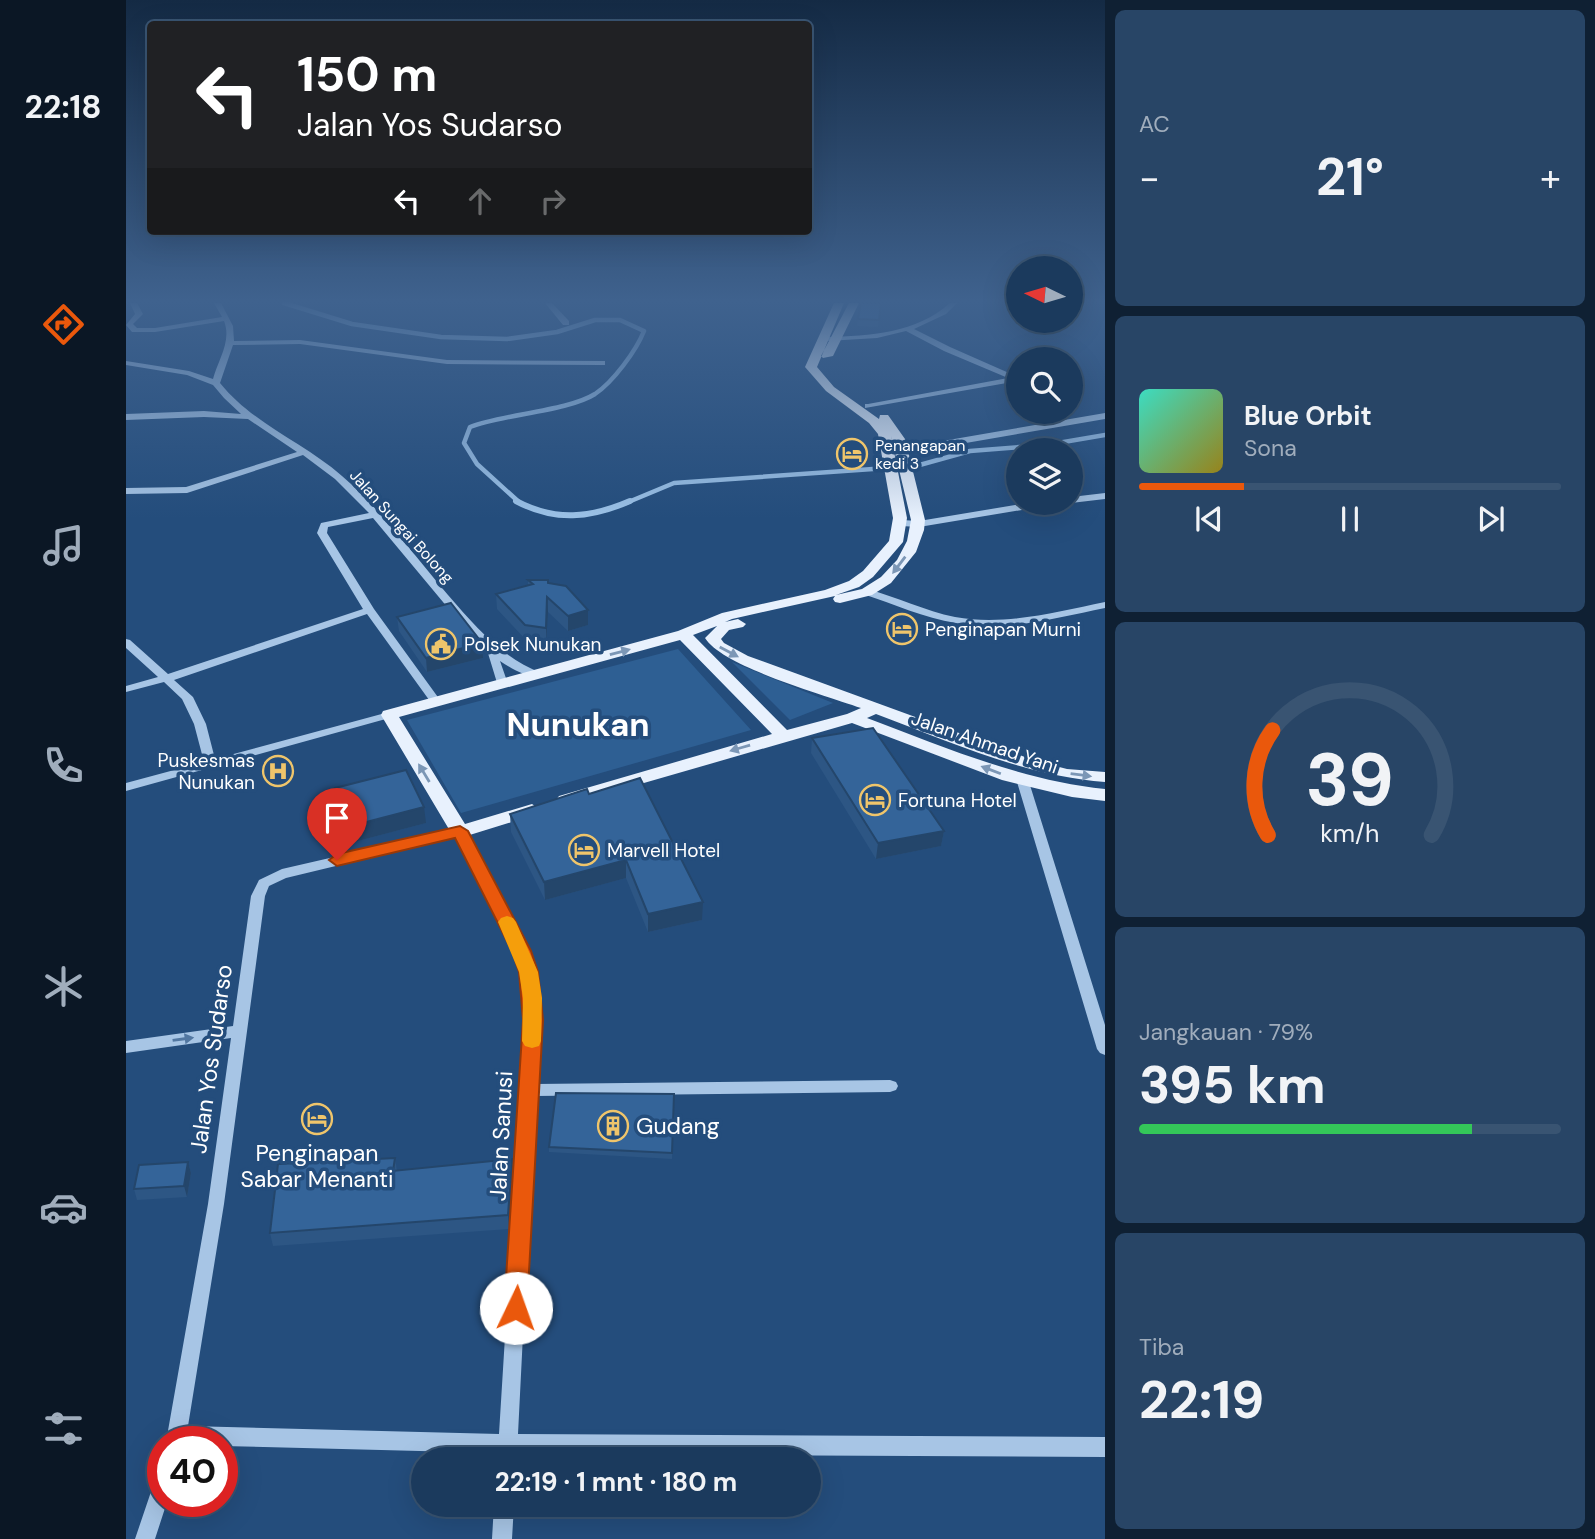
<!DOCTYPE html>
<html lang="id">
<head>
<meta charset="utf-8">
<style>
	:root { --surface:#1b3a5d; --page:#284566; --text:#f1f3f6; --muted:#a0adbc; --line:#395472; --accent:#ea580c }
	body { margin:0; font-family:"DM Sans",sans-serif; background:var(--page); color:var(--text); height:100vh; display:flex; flex-direction:column; font-size:26px; white-space:nowrap }
	* { box-sizing:border-box; margin:0 }
	p { font-size:23px; color:var(--muted) }
	.icon { flex:none; width:38px; height:38px; fill:none; stroke:currentColor; stroke-width:2; stroke-linecap:round; stroke-linejoin:round }
	.map { position:relative; flex:1; overflow:hidden }
	.side { display:flex; flex-direction:column; gap:10px; padding:10px; background:#0f2033; width:490px }
	.side>* { flex:none }
	.top-card { position:absolute; left:21px; top:21px; width:665px; height:214px; border-radius:7px; box-shadow:0 7px 28px #0002,0 0 0 2px var(--line); background:#202124; color:#fff; overflow:hidden }
	.needle { width:46px; rotate:275deg }
	.tools { position:absolute; left:880px; top:256px; display:grid; gap:14px }
	.tools a { display:grid; place-items:center; width:77px; height:77px; border-radius:50%; background:var(--surface); box-shadow:0 7px 28px #0002,0 0 0 2px var(--line); font-size:35px }
	.speed { position:absolute; left:21px; top:1426px; display:flex; gap:14px; font-size:35px; font-weight:700; text-align:center }
	.speed>* { display:grid; place-content:center; width:91px; height:91px; border-radius:50%; background:var(--surface); box-shadow:0 7px 28px #0002,0 0 0 2px var(--line); line-height:1 }
	.speed .limit { border:10px solid #d22; background:#fff; color:#111 }
	.pin { position:absolute; display:grid; place-items:center; width:60px; height:60px; color:#fff; margin:-72px -30px; border-radius:50% 50% 50% 0; rotate:-45deg; box-shadow:0 0 7px #0007 }
	.pin .icon { rotate:45deg }
	.me { position:absolute; width:77px; margin:-38px; rotate:3deg; stroke-linejoin:round; filter:drop-shadow(0 0 5px #0008) }
	.turn { display:flex; align-items:center; gap:24px; height:147px; padding:0 35px; font-size:32px }
	.turn .icon { width:91px; height:91px; stroke-width:2.5 }
	.turn b { display:block; font-size:49px; line-height:60px }
	.lanes { display:flex; align-items:center; height:66px; padding:0 35px; background:#0003; justify-content:center; gap:35px; direction:ltr }
	.lanes .off { opacity:.35 }
	.big { font-size:52px; font-weight:700; line-height:1.1 }
	.side .widget { flex:1; display:flex; flex-direction:column; justify-content:center; gap:10px; min-width:0; padding:0 24px; border-radius:10px; background:var(--page) }
	.side .dial { align-items:center; gap:0 }
	.dial svg { height:182px; overflow:visible; fill:none; stroke:var(--line); stroke-width:7; stroke-linecap:round; text-anchor:middle }
	.dial text { fill:var(--text); stroke:none }
	.song { display:flex; align-items:center; gap:21px }
	.cover { width:84px; height:84px; border-radius:10px; background:linear-gradient(135deg,hsl(170 70% 55%),hsl(50 70% 35%)) }
	.played { height:7px; border-radius:4px; background:linear-gradient(90deg,var(--accent) 25%,var(--line) 25%) }
	.keys { display:flex; justify-content:space-around; direction:ltr }
	.heat { display:flex; justify-content:space-between; align-items:center; font-size:38px; direction:ltr }
	.charge { height:10px; border-radius:5px; background:linear-gradient(90deg,#34c759 79%,var(--line) 0) }
	.trip { position:absolute; left:285px; top:1447px; width:410px; height:70px; border-radius:35px; background:var(--surface); box-shadow:0 7px 28px #0002,0 0 0 2px var(--line); font-weight:700; line-height:70px; text-align:center }
	main { display:flex; flex:1; min-height:0 }
	.menu { display:flex; flex-direction:column; width:126px; justify-content:space-around; align-items:center; background:#0b1725; color:var(--muted) }
	.menu .icon { width:49px; height:49px }
	.menu .on { color:var(--accent) }
	.menu b { font-size:32px; color:var(--text) }
	.map>svg:first-child { display:block }
	.green { fill:#2e5f93 }
	.lines { fill:none; stroke-linecap:round; stroke-linejoin:round }
	.stream-far1 { stroke:#9bc1e6; stroke-width:4.5 }
	.stream { stroke:#9bc1e6; stroke-width:6 }
	.minor { fill:#a7c5e5; fill-rule:evenodd }
	.major { fill:#e8f1fd; fill-rule:evenodd }
	.wall { fill:#2d5684 }
	.shaded-wall { fill:#24466b }
	.building { fill:#346499; stroke:#24466b; stroke-width:2 }
	.oneway { fill:#7c97b6 }
	.oneway2 { fill:#5277a1 }
	.route { fill:#ea580c; stroke:#983908; stroke-width:2 }
	.slow { fill:#f59e0b }
	.labels { text-anchor:middle; stroke-width:7; stroke-linejoin:round; paint-order:stroke }
	.far-poi-label { font-size:16px; fill:#fff; stroke:#244d7c; text-anchor:start }
	.far-street-label { font-size:16px; fill:#fff; stroke:#244d7c }
	.poi-label { font-size:19px; fill:#fff; stroke:#244d7c; text-anchor:start }
	.street-label { font-size:19px; fill:#fff; stroke:#244d7c }
	.near-street-label { font-size:23px; fill:#fff; stroke:#244d7c }
	.near-poi-label { font-size:23px; fill:#fff; stroke:#244d7c; text-anchor:start }
	.town-label { font-size:33px; font-weight:bold; fill:#fff; stroke:#244d7c }
</style>
</head>
<body>
<main>
<nav class="menu">
<b>22:18</b>
<svg class="icon on" aria-label="directions" viewBox="0 0 24 24"><path d="M12 3l9 9-9 9-9-9zM9 14v-3h6M13 9l2 2-2 2"/></svg>
<svg class="icon" aria-label="music" viewBox="0 0 24 24"><path d="M9 18V5l10-2v13"/><circle cx="6" cy="18" r="3"/><circle cx="16" cy="16" r="3"/></svg>
<svg class="icon" aria-label="phone" viewBox="0 0 24 24"><path d="M5 4h4l2 5-3 2q2 4 5 5l2-3 5 2v4C11 20 4 13 5 4z"/></svg>
<svg class="icon" aria-label="climate" viewBox="0 0 24 24"><path d="M12 3v18M4 7l16 10M4 17L20 7"/></svg>
<svg class="icon" aria-label="car" viewBox="0 0 24 24"><path d="M5 17H2v-5l4-1 3-4h7l3 4 3 1v5h-3M9 17h6M6 11h13"/><circle cx="7" cy="17" r="2"/><circle cx="17" cy="17" r="2"/></svg>
<svg class="icon" aria-label="filters" viewBox="0 0 24 24"><path d="M4 7h16M4 17h16"/><circle cx="9" cy="7" r="2"/><circle cx="15" cy="17" r="2"/></svg>
</nav>
<div class="map">
<svg width="979" height="1539" viewBox="0 0 979 1539">
	<rect width="100%" height="100%" fill="#244d7c"/>
	<!-- green -->
	<path class="green" d="M552,649l73,81 -290,83 -54,-93z
		M606,662l101,41 -43,17z"/>
	<g class="lines">
		<!-- stream-far1 -->
		<path class="stream-far1" d="M158,303l68,21 89,13 66,2 50,-7 38,-12h25l24,11c-8,20 -31,51 -49,63 -27,17 -91,20 -125,33l-6,16 13,21 43,39
			M500,503l48,-20 242,-17 54,-15 76,-6 59,-10"/>
		<!-- stream -->
		<path class="stream" d="M390,501c39,21 75,17 114,0"/>
		<!-- minor -->
		<path class="minor" d="M4,303h7l6,11 -10,10 4,4h18l67,-11 -8,-14h7l12,23 1,15 66,-1 147,20 158,1v4h-3l-155,-1 -147,-20 -67,1 -13,38c33,41 83,59 122,93 40,35 72,79 106,119 28,32 53,62 93,78l2,2 -2,2c-14,1 -29,-8 -41,-16l8,23 -6,3 -4,-1 -11,-36 -24,-24 -90,-108 -45,9 -1,6 47,76 66,91 2,2 -2,2h-8l-65,-90 -193,66 19,17 13,27 9,35 174,-47 4,1 2,2 -2,2 -267,74v-8l78,-21 -10,-38 -12,-25 -18,-17 -38,10v-6l32,-9 -32,-29v-9l4,1 38,34 195,-65 -46,-76 4,-10 48,-10 -34,-34 -32,-24 -116,38 -61,1v-6l60,-1 111,-35 -49,-33 -44,-2 -78,3v-6l78,-3 37,3 -17,-16 -11,-13 -26,-10 -61,-10v-4l63,10 24,8c5,-19 19,-38 11,-58l-69,11h-23l-6,-7 9,-11z
			M419,303h7l17,18v4h-6z
			M824,303h7l-11,11 -32,15 36,18 68,30v4l-153,27v-4h3l140,-26 -64,-27 -38,-20 -29,7 -50,3 -4,-2 4,-2c42,-1 90,-4 123,-34z
			M945,367h5l1,2 -6,2z
			M979,413v6l-203,35 -4,-3 4,-3z
			M979,493v6l-34,4 -2,-1h2v-5z
			M907,502h23l-4,3 -133,22 -18,-1 -5,-3 5,-3 18,1z
			M741,589c30,8 58,22 88,28 50,9 101,-5 150,-15v6c-49,10 -99,24 -149,15 -32,-5 -62,-19 -93,-29v-4z
			M897,778l6,4 76,243v30l-5,-2 -3,-4 -80,-267z
			M334,828l6,4 62,119 12,46 -4,87 354,-4 6,2 2,4 -2,4 -6,2 -355,4 -17,338 587,3v20l-588,-3v6h-20l1,-7 -276,-7v-4h-56l42,-238 23,-166 -105,15v-12l107,-15 18,-130 8,-16 23,-11zM330,837l58,114 12,46 -27,437 -311,-8 36,-222 41,-308 4,-10 17,-8z
			M37,1474v28h4l-12,37h-20l21,-62z
			M368,1505h20l-2,34h-20z"/>
		<!-- major -->
		<path class="major" d="M708,303h10l-27,64 17,20 45,32 1,-4h8l17,24 20,81 -1,10 -8,22 -25,31 -19,12 -32,8 -5,-1 -2,-3 2,-3 -103,23 -7,3 13,-3 8,5 -3,3 -14,3 -8,9 3,4 24,13 288,105 31,8 38,3v10c-81,-6 -154,-40 -229,-68l-9,4c79,30 154,62 238,71v12l-33,-4 -70,-17 -150,-57 -281,81h-12l-3,-4 3,-4 213,-62 -92,-94 -281,77 66,107 67,-20 9,6 -3,4 -78,24 -7,-2 -72,-121 2,-4 295,-80 44,-18 103,-23 24,-9 14,-10 26,-30 4,-23 -15,-84 -9,-11 -43,-32 -21,-24zM765,436l20,84 -4,21 -10,19 -16,17 -19,12 -26,6 23,-8 14,-10 30,-35 4,-24zM591,626l-12,12c18,29 120,57 156,70l-14,6 -60,16 -94,-95z
			M723,303h10l-26,53 -10,2 -2,-2z"/>
	</g>
	<!-- wall -->
	<path class="wall" d="M755,303l-3,24 -21,-1 1,-7z
		M402,580l20,3 40,42 -20,6 -20,-19 -2,31 -20,-3 -29,-31 -1,-15 32,-8z
		M271,617l86,41 -56,14 -28,-41z
		M686,738l132,93 -3,15 -65,13 -65,-106z
		M209,788l91,35 -72,19 -17,-38z
		M463,794l113,126 -54,12 -22,-54 -81,22 -34,-68 -1,-18z
		M548,1094l-2,65 -123,-7v-5z
		M269,1158l2,13 115,-12 1,13 -4,57 -236,17 -3,-13z
		M62,1162l3,11 -4,24 -50,3 -3,-11z"/>
	<!-- shaded-wall -->
	<path class="shaded-wall" d="M421,597l1,15 -2,31v-15z
		M462,610v15l-20,6v-15z
		M356,643l1,15 -56,14 -1,-14z
		M298,807l2,16 -72,19 -3,-16z
		M818,831l-3,15 -65,13 2,-16z
		M500,860v18l-81,22 -1,-18z
		M577,902l-1,18 -54,12v-18z
		M386,1159l1,13 -4,57 -1,-14z
		M62,1162l3,11 -4,24 -3,-11z"/>
	<!-- building -->
	<path class="building" d="M735,303h20l-2,17 -21,-1z
		M402,580h20v3l18,3 22,24 -20,6 -21,-19 -1,31 -21,-3 -29,-31 37,-10z
		M325,603l31,40 -56,15 -29,-41z
		M747,728l71,103 -66,12 -66,-105z
		M280,770l18,37 -73,19 -16,-38z
		M514,778l63,124 -55,12 -22,-54 -82,22 -34,-68 77,-25 2,5z
		M430,1093l118,1 -2,59 -123,-6z
		M269,1158l-2,13 119,-12 -4,56 -238,18 8,-69z
		M62,1162l-4,24 -50,3 5,-24z"/>
	<!-- one-way arrows -->
	<defs><path id="oneway-solid" d="M-6-.8H1V-3.2L6.5 0L1 3.2V.8H-6Z" transform="scale(1.75)"/></defs>
	<g class="oneway">
		<use href="#oneway-solid" transform="translate(773 565) rotate(127)"/>
		<use href="#oneway-solid" transform="translate(494 652) rotate(-15)"/>
		<use href="#oneway-solid" transform="translate(603 652) rotate(28)"/>
		<use href="#oneway-solid" transform="translate(614 748) rotate(164)"/>
		<use href="#oneway-solid" transform="translate(865 770) rotate(-159)"/>
		<use href="#oneway-solid" transform="translate(298 773) rotate(-121)"/>
		<use href="#oneway-solid" transform="translate(955 775) rotate(7)"/>
	</g>
	<use class="oneway2" href="#oneway-solid" transform="translate(57 1039) rotate(-8)"/>
	<!-- sky -->
	<linearGradient id="sky" x2="0" y2="1"><stop stop-color="#142a44"/><stop offset="0.58" stop-color="#3f628e"/><stop offset="1" stop-color="#3f628e" stop-opacity="0"/></linearGradient>
	<rect width="979" height="519" fill="url(#sky)"/>
	<!-- route -->
	<path class="route" d="M334,826l8,5 63,120 7,21 5,48 -16,288 -3,8 -8,3 -9,-3 -3,-8 19,-288 -4,-48 -7,-21 -57,-113 -118,28 -8,-6 8,-6z"/>
	<!-- slow -->
	<path class="slow" d="M381,916l6,2 3,4 22,50 4,26 -1,43 -2,5 -7,2 -7,-2 -3,-5 1,-43 -4,-26 -21,-50 3,-4z"/>
	<!-- icons -->
	<defs>
		<g id="hotel-ring" transform="scale(1.575)"><circle r="9.5" fill="#244d7c" stroke="#efc56b" stroke-width="1.5"/><path d="M-6-4.5h1.5V1H6V5H4.5V3h-9V5H-6ZM-4 0a1.8 1.8 0 1 1 3.6 0ZM.5 0V-2.5h3Q6-2.5 6 0Z" fill="#efc56b"/></g>
		<g id="civic-ring" transform="scale(1.575)"><circle r="9.5" fill="#244d7c" stroke="#efc56b" stroke-width="1.5"/><path d="M-.6-6.5H3V-4.5H.6V-3L4-1V1h2V6H-6V1h2V-1L-.6-3ZM-1.2 2.5V6h2.4V2.5Z" fill="#efc56b"/></g>
		<g id="hospital-ring" transform="scale(1.575)"><circle r="9.5" fill="#244d7c" stroke="#efc56b" stroke-width="1.5"/><path d="M-5-5h3v3.5h4V-5h3V5h-3V1.5h-4V5h-3Z" fill="#efc56b"/></g>
		<g id="building-ring" transform="scale(1.575)"><circle r="9.5" fill="#244d7c" stroke="#efc56b" stroke-width="1.5"/><path d="M-4-6H4V6H1V3H-1V6H-4ZM-2.5-4.3h1.7v1.8h-1.7ZM.8-4.3h1.7v1.8H.8ZM-2.5-1h1.7V.8h-1.7ZM.8-1h1.7V.8H.8Z" fill="#efc56b"/></g>
	</defs>
	<g fill-rule="evenodd">
		<use href="#hotel-ring" x="726" y="454"/>
		<use href="#hotel-ring" x="776" y="629"/>
		<use href="#civic-ring" x="315" y="644"/>
		<use href="#hospital-ring" x="152" y="771"/>
		<use href="#hotel-ring" x="749" y="800"/>
		<use href="#hotel-ring" x="458" y="850"/>
		<use href="#hotel-ring" x="191" y="1119"/>
		<use href="#building-ring" x="487" y="1126"/>
	</g>
	<g class="labels">
		<!-- far-poi labels -->
		<g class="far-poi-label">
			<text x="749" y="451">Penangapan<tspan x="749" dy="18">kedi 3</tspan></text>
		</g>
		<!-- far-street labels -->
		<g class="far-street-label">
			<text transform="translate(276 526) rotate(48)" y="6">Jalan Sungai Bolong</text>
		</g>
		<!-- poi labels -->
		<g class="poi-label">
			<text x="799" y="636">Penginapan Murni</text>
			<text x="338" y="651">Polsek Nunukan</text>
			<text x="129" y="767" text-anchor="end">Puskesmas<tspan x="129" dy="22">Nunukan</tspan></text>
			<text x="772" y="807">Fortuna Hotel</text>
			<text x="481" y="857">Marvell Hotel</text>
		</g>
		<!-- street labels -->
		<g class="street-label">
			<text transform="translate(859 742) rotate(19)" y="7">Jalan Ahmad Yani</text>
		</g>
		<!-- near-street labels -->
		<g class="near-street-label">
			<text transform="translate(85 1059) rotate(-82)" y="8">Jalan Yos Sudarso</text>
			<text transform="translate(375 1136) rotate(-87)" y="8">Jalan Sanusi</text>
		</g>
		<!-- near-poi labels -->
		<g class="near-poi-label">
			<text x="510" y="1134">Gudang</text>
			<text x="191" y="1161" text-anchor="middle">Penginapan<tspan x="191" dy="26">Sabar Menanti</tspan></text>
		</g>
		<!-- town labels -->
		<g class="town-label">
			<text x="452" y="736">Nunukan</text>
		</g>
	</g>
</svg>
<div class="tools">
<a><svg class="needle" viewBox="-14 -14 28 28"><path d="M0-13l5 13h-10z" fill="#e53935"/><path d="M0 13l5-13h-10z" fill="#a0adbc"/></svg></a>
<a><svg class="icon" aria-label="search" viewBox="0 0 24 24"><circle cx="10" cy="10" r="6"/><path d="M15 15l6 6"/></svg></a>
<a><svg class="icon" aria-label="layers" viewBox="0 0 24 24"><path d="M12 4l9 5-9 5-9-5zM3 14l9 5 9-5"/></svg></a>
</div>
<div class="speed"><div class="limit">40</div></div>
<div class="pin" style="left:211px;top:860px;background:#d93025"><svg class="icon" aria-label="arrive" viewBox="0 0 24 24"><path d="M6 21V4h12l-3 4 3 4H6"/></svg></div>
<svg class="me" style="left:390px;top:1308px" viewBox="-20 -20 40 40"><circle r="19" fill="#fff"/><path d="M0-13L10 11 0 6-10 11z" fill="#ea580c"/></svg>
<div class="trip">22:19 · 1 mnt · 180 m</div>
<div class="top-card">
<div class="turn"><svg class="icon" aria-label="left" viewBox="0 0 24 24"><path d="M17 20v-9H6M10 6l-5 5 5 5"/></svg><div><b>150 m</b>Jalan Yos Sudarso</div></div>
<div class="lanes"><svg class="icon" aria-label="left" viewBox="0 0 24 24"><path d="M17 20v-9H6M10 6l-5 5 5 5"/></svg><svg class="icon off" aria-label="ahead" viewBox="0 0 24 24"><path d="M12 20V5M6 11l6-6 6 6"/></svg><svg class="icon off" aria-label="right" viewBox="0 0 24 24"><path d="M7 20v-9h11M14 6l5 5-5 5"/></svg></div>
</div>
</div>
<section class="side">
<div class="widget"><p>AC</p>
<div class="heat"><a>−</a><b class="big">21°</b><a>+</a></div>
</div>
<div class="widget">
<div class="song"><i class="cover"></i><div><b>Blue Orbit</b><p>Sona</p></div></div>
<div class="played"></div>
<div class="keys"><svg class="icon" aria-label="previous" viewBox="0 0 24 24"><path d="M18 5L8 12l10 7zM5 5v14"/></svg><svg class="icon" aria-label="pause" viewBox="0 0 24 24"><path d="M8 5v14M16 5v14"/></svg><svg class="icon" aria-label="next" viewBox="0 0 24 24"><path d="M6 5l10 7-10 7zM19 5v14"/></svg></div>
</div>
<div class="widget dial"><svg viewBox="0 0 100 80">
<path d="M14 69A42 42 0 1 1 86 69"/>
<path d="M14 69A42 42 0 0 1 16 23" stroke="#ea580c"/>
<text x="50" y="56" font-size="32" font-weight="700">39</text>
<text x="50" y="72" font-size="11">km/h</text>
</svg></div>
<div class="widget"><p>Jangkauan · 79%</p><b class="big">395 km</b><div class="charge"></div></div>
<div class="widget"><p>Tiba</p><b class="big">22:19</b></div>
</section>
</main>
</body>
</html>
